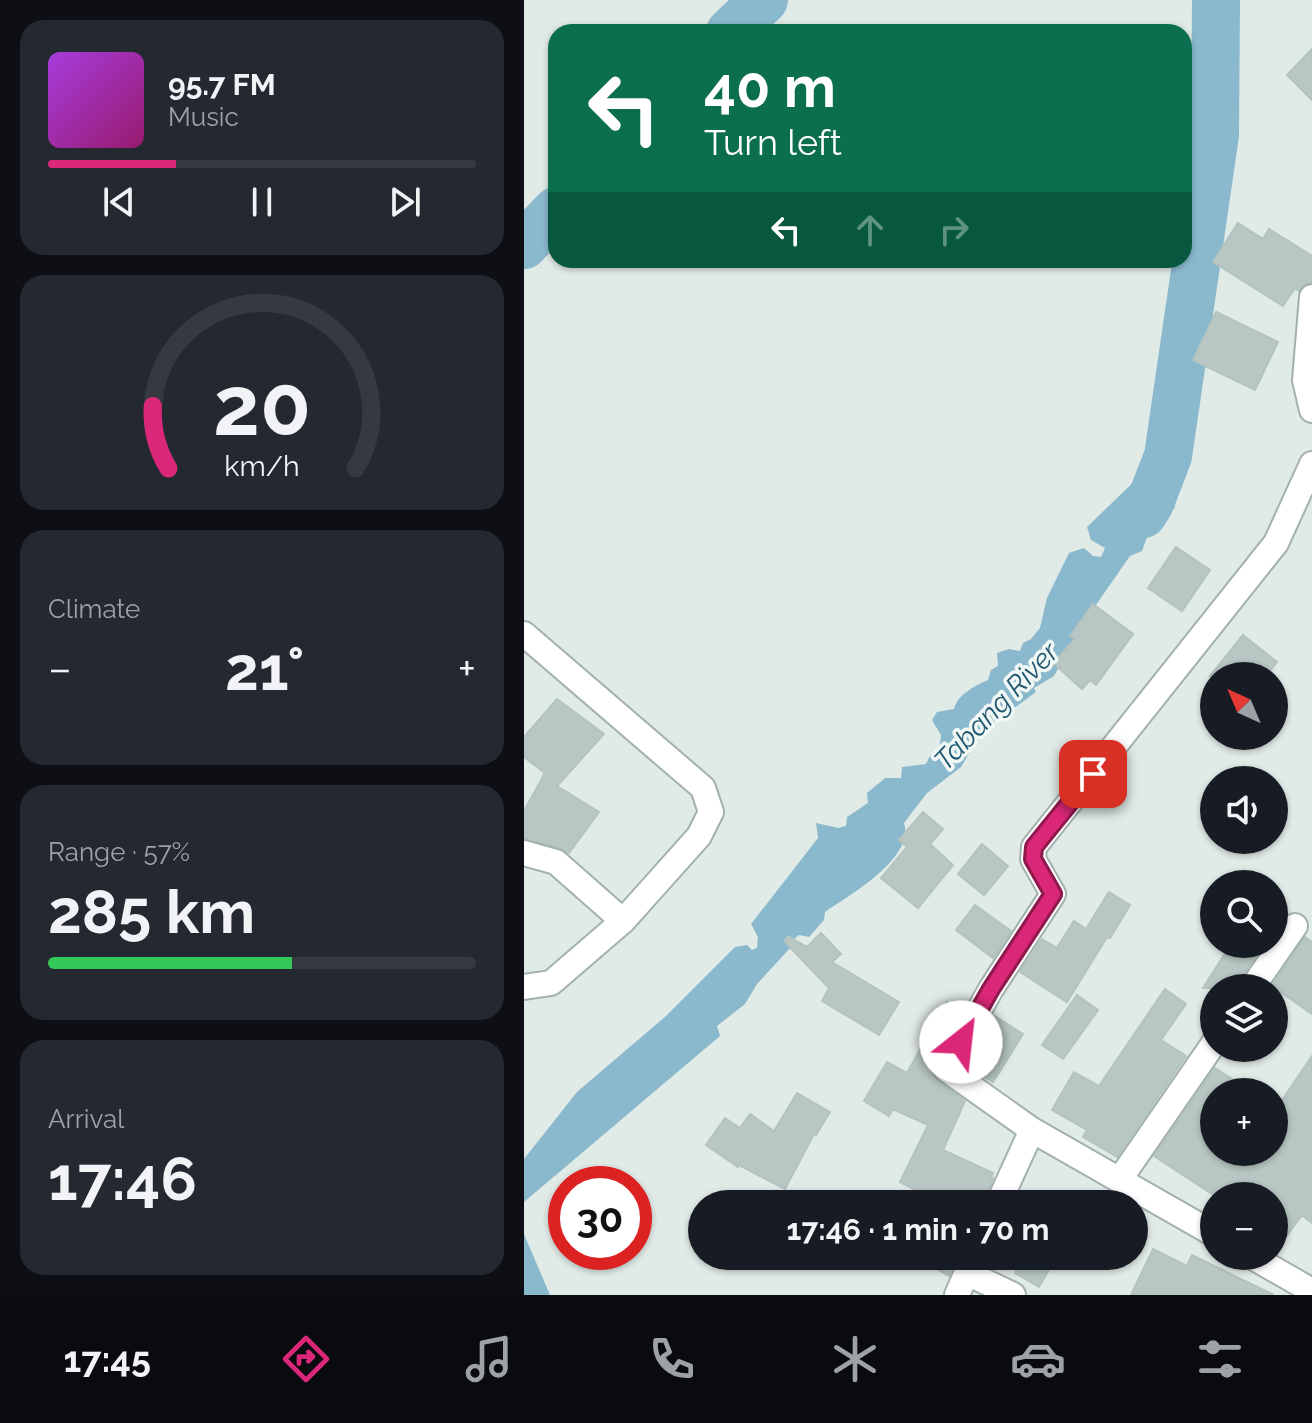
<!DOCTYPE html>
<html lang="en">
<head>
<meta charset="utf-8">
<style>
	:root { --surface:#171b24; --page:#242831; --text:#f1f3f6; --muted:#9ea1a6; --line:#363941; --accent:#db2777 }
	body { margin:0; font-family:Raleway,sans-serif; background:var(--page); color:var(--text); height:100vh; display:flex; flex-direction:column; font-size:30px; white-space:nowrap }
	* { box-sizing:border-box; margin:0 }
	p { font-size:26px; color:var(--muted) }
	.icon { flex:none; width:44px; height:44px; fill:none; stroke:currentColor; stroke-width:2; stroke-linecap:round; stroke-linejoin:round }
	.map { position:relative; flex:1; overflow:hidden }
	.side { display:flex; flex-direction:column; gap:20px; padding:20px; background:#0d0f14; width:524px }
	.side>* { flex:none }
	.banner { position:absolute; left:24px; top:24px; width:644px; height:244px; border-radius:24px; box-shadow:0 2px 6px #0004; background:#0b6e4f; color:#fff; overflow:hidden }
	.needle { width:52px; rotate:316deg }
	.tools { position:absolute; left:676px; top:662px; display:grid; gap:16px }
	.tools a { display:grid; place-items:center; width:88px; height:88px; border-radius:50%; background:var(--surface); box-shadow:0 2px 6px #0004; font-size:40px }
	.speed { position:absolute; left:24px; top:1166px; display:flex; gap:16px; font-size:40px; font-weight:700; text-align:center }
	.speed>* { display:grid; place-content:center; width:104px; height:104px; border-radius:50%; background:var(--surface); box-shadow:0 2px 6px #0004; line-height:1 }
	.speed .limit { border:12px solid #d22; background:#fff; color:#111 }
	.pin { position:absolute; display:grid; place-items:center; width:68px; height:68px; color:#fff; margin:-34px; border-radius:16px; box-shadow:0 4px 12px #0006 }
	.me { position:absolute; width:88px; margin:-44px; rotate:29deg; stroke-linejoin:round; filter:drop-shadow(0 0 6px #0008) }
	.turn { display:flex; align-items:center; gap:28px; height:168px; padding:0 24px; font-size:36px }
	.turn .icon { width:104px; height:104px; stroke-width:2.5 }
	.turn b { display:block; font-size:56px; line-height:68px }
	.lanes { display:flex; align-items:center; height:76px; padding:0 24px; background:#0003; justify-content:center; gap:40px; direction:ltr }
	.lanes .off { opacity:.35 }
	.big { font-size:60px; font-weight:700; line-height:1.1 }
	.side .widget { flex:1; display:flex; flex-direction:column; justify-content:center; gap:12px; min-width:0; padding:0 28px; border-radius:24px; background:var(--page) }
	.side .dial { align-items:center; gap:0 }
	.dial svg { height:208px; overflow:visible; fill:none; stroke:var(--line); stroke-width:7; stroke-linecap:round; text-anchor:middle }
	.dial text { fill:var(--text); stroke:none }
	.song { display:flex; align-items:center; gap:24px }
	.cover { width:96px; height:96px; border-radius:12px; background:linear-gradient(135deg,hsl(280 70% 55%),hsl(320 70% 35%)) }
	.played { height:8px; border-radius:4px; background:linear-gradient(90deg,var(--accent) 30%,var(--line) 30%) }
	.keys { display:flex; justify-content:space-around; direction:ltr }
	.heat { display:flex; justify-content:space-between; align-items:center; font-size:44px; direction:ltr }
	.charge { height:12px; border-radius:6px; background:linear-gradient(90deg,#34c759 57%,var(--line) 0) }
	.trip { position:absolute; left:164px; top:1190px; width:460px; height:80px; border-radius:40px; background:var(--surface); box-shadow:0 2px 6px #0004; font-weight:700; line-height:80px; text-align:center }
	.tab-bar { display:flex; height:128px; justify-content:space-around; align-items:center; background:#090b0e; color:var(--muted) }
	.tab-bar .icon { width:56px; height:56px }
	.tab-bar .active { color:var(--accent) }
	.tab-bar b { font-size:36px; color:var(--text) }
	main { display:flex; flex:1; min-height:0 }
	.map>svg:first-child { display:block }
	.water { fill:#8ab8cc }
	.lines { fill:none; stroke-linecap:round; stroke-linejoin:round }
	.river { stroke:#8ab8cc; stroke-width:48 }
	.building { fill:#b8c7c3; stroke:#b3c3bf; stroke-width:2 }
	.street-casing { stroke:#a3b1ae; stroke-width:28 }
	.street { stroke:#fff; stroke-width:24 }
	.route-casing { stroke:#8e194d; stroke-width:20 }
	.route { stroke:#db2777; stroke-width:14 }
	.labels { text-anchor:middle; stroke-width:7; stroke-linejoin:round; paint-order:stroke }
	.water-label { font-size:28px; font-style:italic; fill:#205771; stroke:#f0f7f4 }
</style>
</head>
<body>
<main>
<section class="side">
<div class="widget">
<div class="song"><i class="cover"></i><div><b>95.7 FM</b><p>Music</p></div></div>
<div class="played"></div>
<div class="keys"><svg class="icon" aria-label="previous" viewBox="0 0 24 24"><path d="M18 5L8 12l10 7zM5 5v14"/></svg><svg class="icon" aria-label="pause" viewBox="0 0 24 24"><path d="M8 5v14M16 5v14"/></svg><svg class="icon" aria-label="next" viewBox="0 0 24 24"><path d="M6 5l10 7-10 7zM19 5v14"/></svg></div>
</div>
<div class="widget dial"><svg viewBox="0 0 100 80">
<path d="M14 69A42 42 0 1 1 86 69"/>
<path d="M14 69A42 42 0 0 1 8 45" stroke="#db2777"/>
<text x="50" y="56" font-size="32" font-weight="700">20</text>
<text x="50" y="72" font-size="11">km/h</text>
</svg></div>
<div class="widget"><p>Climate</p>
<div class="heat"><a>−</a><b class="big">21°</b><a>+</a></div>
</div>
<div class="widget"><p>Range · 57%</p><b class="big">285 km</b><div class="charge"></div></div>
<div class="widget"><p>Arrival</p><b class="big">17:46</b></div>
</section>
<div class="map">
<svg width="788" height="1295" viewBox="0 0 788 1295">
	<rect width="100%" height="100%" fill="#e0eae7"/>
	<!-- water -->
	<path class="water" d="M644,456l7,52 -21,10 -12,33 -12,5 -46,66 -30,54 -20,12 2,4 -41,30 -21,23 -13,22 -34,26 -23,30c11,35 -54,72 -79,89l-1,8 -15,17 -10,-2 -6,5 -1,6 -35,38 -12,20 -28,22 3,10 -196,166v-43l53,-67 89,-76 69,-69 12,-2 5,5 5,-2 1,-11 -7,-13 67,-86 -2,-15 22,5 8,-2 1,-9 21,-14 -1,-10 18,-15h16l1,-11 24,-3 5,-10h8l2,-19 -9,-15 5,-8 17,-3c4,-15 21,-23 34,-29l3,-10 7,-4 -1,-13 12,-4 11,2 3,-8 8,-4 9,-11 7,-30 22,-45 15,-5 9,8 8,1 4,-9 -14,-8 -4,-13 57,-55z
		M0,1234l26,61h-26z"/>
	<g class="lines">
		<!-- river -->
		<path class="river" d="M206,32l34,-32
			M0,245l32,-34
			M619,514l7,-11 18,-47 47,-321 1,-135"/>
	</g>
	<!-- building -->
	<path class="building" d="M788,49v51l-25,-25z
		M714,223l25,16 6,-10 43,27v26l-7,2 -6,7 -4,-3 -12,18 -70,-44z
		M692,312l62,30 -23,48 -62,-30z
		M652,547l34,23 -28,41 -34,-23z
		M569,604l40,30 -37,51 -6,-5 -8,9 -29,-26 22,-24 -5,-3z
		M719,635l34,27 -11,14h-56z
		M33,699l47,35 -47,52 42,26 -30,41 -9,-5 -36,-10v-27l21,-38 -21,-16v-20z
		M399,812l20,17 -13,15 23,21 -35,43 -37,-30 26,-31 -8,-7z
		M458,844l26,22 -24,29 -26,-21z
		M585,892l21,13 -20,33 -3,-1 -40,65 -47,-30 22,-33 15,9 17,-27 12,8z
		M451,905l36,26 -18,27 -37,-28z
		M297,933l20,21 -9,8 67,40 -20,33 -57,-34 7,-13 -45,-47 4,-5 19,11z
		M781,937l7,5v72l-40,-28z
		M707,944h33l-24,35 -3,9h-34z
		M641,989l21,15 -25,36 25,16 -69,101 -34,-20 4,-7 -35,-20 22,-38 25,14z
		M553,995l21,15 -35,49 -21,-14z
		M423,1002l15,8 -31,59 6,12 28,20 -22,49 50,23 -2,4 2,1 -10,26h-74l7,-14 -16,-8 28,-57 -35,-16 -4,7 -25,-15 23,-39 20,11z
		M469,1015l30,19 -30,48 -27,-17z
		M788,1056v167l-10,-8 -27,37 -1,-56h-59l-61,-40 61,-88 37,24h-38v60h60v-40z
		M273,1093l33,19 -14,23 -2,-1 -29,55 -46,-24 -1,2 -32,-22 19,-27 15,10 10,-14 24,17z
		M629,1249l34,17 5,-11 82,40h-143z
		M391,1256h43l-9,20z
		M500,1256h33l-18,31 -24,-14z"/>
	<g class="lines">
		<!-- street casing -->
		<g class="street-casing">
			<path id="street" d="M788,297l-7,83 7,30
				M0,634l179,154 8,24 -12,24 -76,85 -72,62 -27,4
				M0,853l32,9 67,59
				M728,988l43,-62
				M596,1179l94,-136
				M474,1204l34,-74
				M690,1234l-182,-104 -86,-61 45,-80 62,-95 -20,-35 1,-12 242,-304 36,-79
				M727,1256l61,35
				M443,1273l46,22
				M433,1295l17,-39"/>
		</g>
		<!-- street -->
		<use href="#street" class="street"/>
	</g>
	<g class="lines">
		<!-- route casing -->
		<g class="route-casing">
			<path id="route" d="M437,1042l30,-53 62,-95 -20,-35 1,-12 59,-73"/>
		</g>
		<!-- route -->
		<use href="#route" class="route"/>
	</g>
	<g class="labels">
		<!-- water labels -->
		<g class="water-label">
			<text transform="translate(472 706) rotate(-46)" y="10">Tabang River</text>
		</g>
	</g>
</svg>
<div class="tools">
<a><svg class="needle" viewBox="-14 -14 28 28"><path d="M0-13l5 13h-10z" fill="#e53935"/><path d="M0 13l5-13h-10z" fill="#9ea1a6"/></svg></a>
<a><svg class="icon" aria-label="sound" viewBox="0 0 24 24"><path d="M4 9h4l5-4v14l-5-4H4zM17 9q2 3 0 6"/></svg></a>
<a><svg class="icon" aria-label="search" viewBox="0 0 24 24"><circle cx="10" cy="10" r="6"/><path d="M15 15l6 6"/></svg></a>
<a><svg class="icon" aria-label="layers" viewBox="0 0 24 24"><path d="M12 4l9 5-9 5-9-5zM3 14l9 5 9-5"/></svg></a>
<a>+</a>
<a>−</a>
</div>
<div class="speed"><div class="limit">30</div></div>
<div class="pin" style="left:569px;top:774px;background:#d93025"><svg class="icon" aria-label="arrive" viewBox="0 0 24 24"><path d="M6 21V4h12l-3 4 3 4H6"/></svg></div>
<svg class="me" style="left:437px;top:1042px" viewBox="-20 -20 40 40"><circle r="19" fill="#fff"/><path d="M0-13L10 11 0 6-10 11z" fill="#db2777"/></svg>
<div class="trip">17:46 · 1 min · 70 m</div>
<div class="banner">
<div class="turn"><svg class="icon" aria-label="left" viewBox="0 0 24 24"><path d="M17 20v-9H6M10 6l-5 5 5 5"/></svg><div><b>40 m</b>Turn left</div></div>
<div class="lanes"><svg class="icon" aria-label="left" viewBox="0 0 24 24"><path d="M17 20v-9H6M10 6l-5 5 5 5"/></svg><svg class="icon off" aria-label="ahead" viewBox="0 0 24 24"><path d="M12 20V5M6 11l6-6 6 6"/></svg><svg class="icon off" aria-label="right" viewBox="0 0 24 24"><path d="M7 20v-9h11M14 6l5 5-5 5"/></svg></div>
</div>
</div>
</main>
<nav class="tab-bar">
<b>17:45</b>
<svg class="icon active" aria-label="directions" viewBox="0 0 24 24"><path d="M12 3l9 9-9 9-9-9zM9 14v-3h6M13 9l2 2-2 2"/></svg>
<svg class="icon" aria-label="music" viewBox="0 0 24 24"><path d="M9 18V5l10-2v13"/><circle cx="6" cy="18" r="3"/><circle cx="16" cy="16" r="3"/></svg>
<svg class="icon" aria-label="phone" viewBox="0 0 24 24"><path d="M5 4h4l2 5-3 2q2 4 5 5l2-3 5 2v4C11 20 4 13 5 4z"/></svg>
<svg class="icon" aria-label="climate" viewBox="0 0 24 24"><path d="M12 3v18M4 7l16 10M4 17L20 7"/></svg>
<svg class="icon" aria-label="car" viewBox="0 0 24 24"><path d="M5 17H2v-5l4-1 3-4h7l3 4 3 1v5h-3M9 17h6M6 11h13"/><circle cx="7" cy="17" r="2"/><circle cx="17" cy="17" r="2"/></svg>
<svg class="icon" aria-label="filters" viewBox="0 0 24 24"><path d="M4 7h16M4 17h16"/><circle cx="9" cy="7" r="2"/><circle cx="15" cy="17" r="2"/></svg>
</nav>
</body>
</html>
